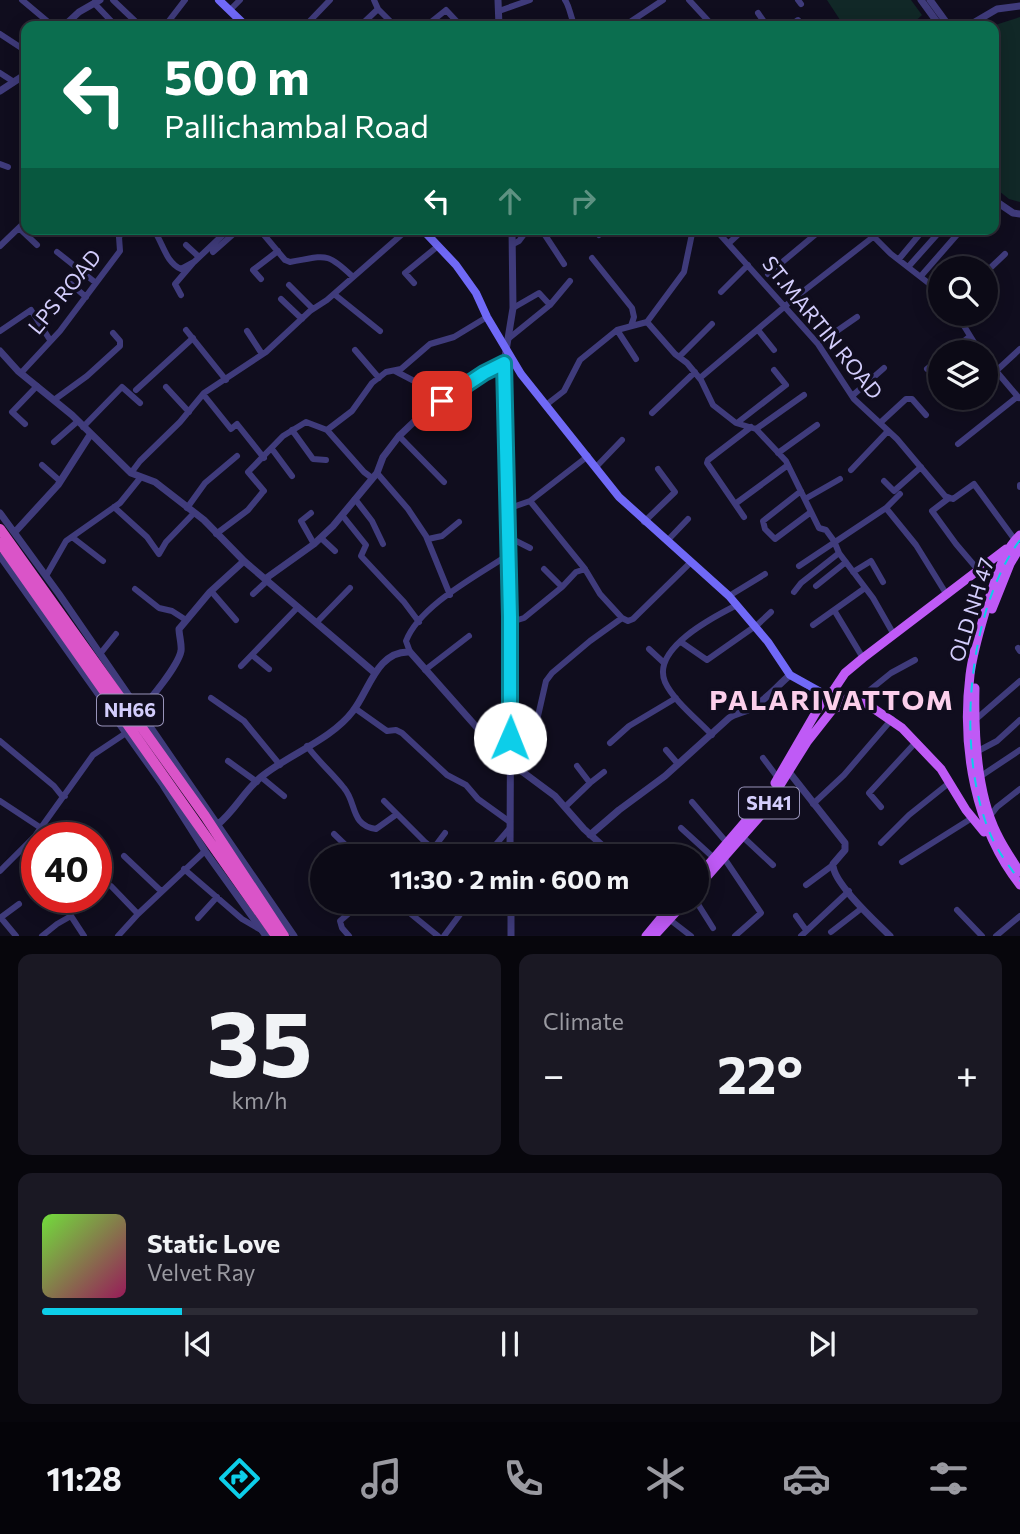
<!DOCTYPE html>
<html lang="en">
<head>
<meta charset="utf-8">
<style>
	:root { --surface:#0c0a16; --page:#1a1823; --text:#f1f3f6; --muted:#9a9aa1; --line:#2c2b35; --accent:#0dcee9 }
	body { margin:0; font-family:Commissioner,sans-serif; background:var(--page); color:var(--text); height:100vh; display:flex; flex-direction:column; font-size:26px; white-space:nowrap }
	* { box-sizing:border-box; margin:0 }
	p { font-size:23px; color:var(--muted) }
	.icon { flex:none; width:38px; height:38px; fill:none; stroke:currentColor; stroke-width:2; stroke-linecap:round; stroke-linejoin:round }
	.map { position:relative; height:936px; overflow:hidden }
	.panel { display:flex; flex-direction:column; gap:18px; padding:18px; background:#07060c; flex:1 }
	.panel>* { flex:none }
	.hud { position:absolute; left:21px; top:21px; width:978px; height:214px; border-radius:14px; box-shadow:0 4px 18px #0003,0 0 0 2px var(--line); background:#0b6e4f; color:#fff; overflow:hidden }
	.controls { position:absolute; left:928px; top:256px; display:grid; gap:14px }
	.controls a { display:grid; place-items:center; width:70px; height:70px; border-radius:50%; background:var(--surface); box-shadow:0 4px 18px #0003,0 0 0 2px var(--line); font-size:35px }
	.speed { position:absolute; left:21px; top:822px; display:flex; gap:14px; font-size:35px; font-weight:700; text-align:center }
	.speed>* { display:grid; place-content:center; width:91px; height:91px; border-radius:50%; background:var(--surface); box-shadow:0 4px 18px #0003,0 0 0 2px var(--line); line-height:1 }
	.speed .limit { border:10px solid #d22; background:#fff; color:#111 }
	.pin { position:absolute; display:grid; place-items:center; width:60px; height:60px; color:#fff; margin:-30px; border-radius:14px; box-shadow:0 4px 10px #0006 }
	.me { position:absolute; width:77px; margin:-38px; rotate:1deg; stroke-linejoin:round; filter:drop-shadow(0 0 5px #0008) }
	.turn { display:flex; align-items:center; gap:24px; height:147px; padding:0 28px; font-size:32px }
	.turn .icon { width:91px; height:91px; stroke-width:2.5 }
	.turn b { display:block; font-size:49px; line-height:60px }
	.lanes { display:flex; align-items:center; height:66px; padding:0 28px; background:#0003; justify-content:center; gap:35px; direction:ltr }
	.lanes .off { opacity:.35 }
	.big { font-size:52px; font-weight:700; line-height:1.1 }
	.panel .tile { flex:1; display:flex; flex-direction:column; justify-content:center; gap:10px; min-width:0; padding:0 24px; border-radius:14px; background:var(--page) }
	.panel .dial { align-items:center; gap:0 }
	.dial b { font-size:91px; line-height:1 }
	.song { display:flex; align-items:center; gap:21px }
	.cover { width:84px; height:84px; border-radius:10px; background:linear-gradient(135deg,hsl(100 70% 55%),hsl(330 70% 35%)) }
	.played { height:7px; border-radius:4px; background:linear-gradient(90deg,var(--accent) 15%,var(--line) 15%) }
	.keys { display:flex; justify-content:space-around; direction:ltr }
	.heat { display:flex; justify-content:space-between; align-items:center; font-size:38px; direction:ltr }
	.panel .tiles { flex:1; display:grid; gap:18px; grid-template-columns:1fr 1fr }
	.tile:last-child { grid-column:span 2 }
	.trip { position:absolute; left:310px; top:844px; width:399px; height:70px; border-radius:35px; background:var(--surface); box-shadow:0 4px 18px #0003,0 0 0 2px var(--line); font-weight:700; line-height:70px; text-align:center }
	.tab-bar { display:flex; height:112px; justify-content:space-around; align-items:center; background:#050409; color:var(--muted) }
	.tab-bar .icon { width:49px; height:49px }
	.tab-bar .selected { color:var(--accent) }
	.tab-bar b { font-size:32px; color:var(--text) }
	.map>svg:first-child { display:block }
	.green { fill:#112827 }
	.lines { fill:none; stroke-linecap:round; stroke-linejoin:round }
	.minor { stroke:#3f3b7b; stroke-width:6 }
	.tertiary { stroke:#3f3b7b; stroke-width:7 }
	.secondary { stroke:#7069f7; stroke-width:8 }
	.primary { stroke:#bf5af6; stroke-width:9 }
	.trunk { stroke:#da54c8; stroke-width:10 }
	.rail { stroke:#0dcee9; stroke-width:2; stroke-dasharray:10 9; stroke-linecap:butt }
	.route-casing { stroke:#088697; stroke-width:18 }
	.route { stroke:#0dcee9; stroke-width:12 }
	.labels { text-anchor:middle; stroke-width:7; stroke-linejoin:round; paint-order:stroke }
	.shield { fill:#100d1e; stroke:#9893b9; stroke-width:2 }
	.shield-label { font-size:19px; font-weight:bold; fill:#d3cdfc }
	.street-label { font-size:21px; fill:#d3cdfc; stroke:#100d1e }
	.district-label { font-size:28px; font-weight:bold; letter-spacing:2px; fill:#fccfeb; stroke:#100d1e }
</style>
</head>
<body>
<div class="map">
<svg width="1020" height="936" viewBox="0 0 1020 936">
	<rect width="100%" height="100%" fill="#100d1e"/>
	<!-- green -->
	<path class="green" d="M827,0h84l11,15 -12,11h-66z
		M1020,17v185l-11,-3 -15,-12v-161h-2z"/>
	<g class="lines">
		<!-- minor -->
		<path class="minor" d="M22,0l31,26
			M113,0l22,21
			M374,0l4,9 17,17
			M565,0c5,7 5,16 10,26
			M689,0l24,26
			M798,0l3,4
			M94,3l20,21
			M230,10l10,-10
			M499,11l31,-11
			M758,13l9,13
			M165,26l20,-26
			M305,26l25,-26
			M360,26l18,-17
			M426,26l20,-16 15,16
			M589,26l2,-1
			M624,26l39,-26
			M790,26l8,-6 6,6
			M840,26l3,-2
			M0,34l26,17
			M0,73l14,9
			M0,164l8,3
			M19,228l18,17
			M153,229c10,13 12,33 28,40l13,-7 35,-33
			M259,229l26,31 5,2c36,-6 36,-11 63,15
			M541,229l23,35
			M547,229h4
			M594,229l5,6
			M715,229l103,115 36,55 43,40 48,57 8,3 21,-15 41,56
			M866,229l25,25 49,38
			M729,243l15,-14
			M513,244l6,-3 9,-12
			M186,245l13,12
			M0,246l26,-25
			M57,252l39,31
			M213,252l26,-23
			M592,258l40,50 2,9 -3,9
			M899,259l25,-30
			M909,266l33,-37
			M985,273l20,-19
			M768,274l54,-45
			M921,276l41,-47
			M261,279l-8,-9 25,-19
			M414,283l-9,-10 33,-27
			M71,284l15,13
			M289,285l24,24
			M721,292l27,-27
			M334,294l46,37
			M181,295l-6,-11 18,-21
			M281,299l21,20
			M985,302l7,6
			M513,308l26,-15 11,12 20,-24
			M956,313l24,39
			M647,322l28,32 12,9 14,17 12,25 23,18 20,6 30,32 33,67 7,2 8,11 5,12 34,45 20,35
			M186,330l40,50
			M617,330l19,29
			M758,330l16,20
			M0,331l31,-21 19,30
			M247,331l15,23
			M508,339l42,-34
			M818,344l39,-27
			M355,350l24,28
			M950,352l19,-15
			M679,357l33,-33
			M985,358l34,40
			M927,369l13,-10
			M395,371l23,12 8,9
			M995,372l25,-23
			M21,373l39,-42 60,-80 -1,-14 6,-8
			M700,378l96,-81 77,-60
			M166,387l23,25
			M136,390l57,-52
			M203,394l28,35 6,-5 27,34
			M852,396l32,-28
			M54,400l33,-24 33,-30v-5l-7,-8
			M546,405l18,-14 16,-31 37,-30 30,-8 37,-50 9,-43
			M652,413l43,-41
			M737,423l49,-38 -12,-15
			M880,423l26,-24h6l14,16
			M25,424l-13,-12 25,-26
			M83,427l39,-40 18,16
			M756,429l48,-34
			M292,430l21,29 13,1
			M327,430l37,42 8,6
			M399,436l45,46
			M54,442l24,-21
			M958,444l59,-47
			M272,449l20,27
			M778,453l39,-28
			M42,465l18,16
			M596,467l26,-27
			M851,470l37,-39
			M131,473l9,-12 40,-39 24,-29 62,-41 44,-41 17,-11 81,-71
			M377,473l31,36 18,27 24,59
			M884,481l10,10 27,-24
			M1020,485v2
			M801,491l-38,30 2,8 10,10 36,-27
			M949,498l-17,13 24,33 23,27
			M355,499l17,22 11,23
			M805,499l35,-20
			M530,501l55,68
			M735,504l53,-39
			M114,507l33,30 12,17 7,-12 28,-29
			M187,508l18,-25 32,-27
			M886,508l14,-14
			M507,509l23,-8 58,-45
			M311,513l-10,8 13,23
			M342,515l24,30 -5,11 43,46 15,20
			M744,517l-37,-54 1,-3 43,-33
			M644,522l31,-30 -17,-23
			M216,534l32,-24 14,-17 2,-2 -16,-19 35,-36 23,-14 21,8 25,-19 20,-28 14,-11 15,-3 29,-25 24,-7 33,-20
			M72,537l31,24
			M508,537l22,11
			M321,538l14,13
			M428,539l14,-3 17,-14
			M667,541l21,-22
			M799,566l87,-58 30,37 31,50
			M544,569l18,18 14,-15 9,-3 15,25 22,24
			M853,572l18,-11 12,21
			M46,576l20,-35 54,-38 21,-26
			M816,586l30,-24
			M135,589l24,19 13,3 14,9
			M211,591l25,29
			M794,592l7,-9 38,-30
			M253,594l15,-14
			M729,596l36,-22
			M834,610l29,48
			M317,622l33,-34
			M511,622l13,-4 38,-31
			M813,625l52,-37
			M754,628l17,-16
			M681,642l26,18 47,-33
			M1018,648l2,3
			M649,649l14,13
			M410,652l-4,-11c14,-36 71,-65 102,-86
			M100,654l16,-20
			M252,655l17,14
			M241,666l57,-59
			M425,670l44,-34
			M211,698l33,23 36,44
			M855,702l36,-29 24,-13
			M356,709l31,22 9,-1 6,3 45,42 19,10 12,14 32,23
			M975,720l45,-39
			M712,735c-14,-15 -39,-35 -47,-53 -14,-33 48,-65 72,-77
			M510,738l28,-22 8,-35 6,-8 38,-32 32,-23 6,3 5,-2 58,-57
			M0,741l54,45 8,10h3
			M610,743l19,-17 47,-28
			M307,746c11,15 25,27 37,42 13,15 6,37 32,41l21,-15 28,28 18,14
			M666,750l12,14
			M978,751l19,-10 23,-21
			M763,758l15,20
			M228,761l29,21
			M981,776l39,-26
			M261,777l23,19
			M590,783l14,-11
			M0,801l41,27
			M384,801l13,13
			M692,802l36,42
			M813,804l31,-29 48,-56
			M565,807l25,-24 -13,-17
			M881,807l-12,-14 47,-51
			M990,816l7,-9 23,-18
			M681,828l34,31
			M334,834l23,22
			M743,837l30,28
			M881,843l28,-28 40,-32
			M433,849l12,-16
			M124,856l37,35
			M486,856l24,-28
			M589,856l10,-13
			M724,858l37,55 -26,23
			M902,862l70,-44
			M184,869l58,50 19,11
			M0,871l35,-35 58,-81 33,-22
			M96,881l15,5 27,28
			M806,885l27,-20
			M395,901l43,35
			M696,901l17,27
			M957,910l25,26
			M796,916l10,14
			M0,918l19,-14
			M1,918l15,18
			M198,918l19,-21
			M669,919l22,17
			M831,932l31,-24
			M42,936l15,-12 14,-8 13,20
			M118,936l20,-22 67,-63
			M349,936l-7,-8 -2,-7 15,-13 1,-7
			M444,936l26,-35
			M801,936l48,-45
			M996,936l24,-20"/>
		<!-- tertiary -->
		<path class="tertiary" d="M498,0l1,26
			M921,0l19,26
			M930,0l19,26
			M64,26l15,-14 21,-12
			M968,26l29,-17 23,-3
			M0,91l26,-17
			M994,200l19,13 7,1
			M0,351l18,20 54,44 59,58 24,9 49,38 40,41 131,112
			M0,513l59,81 235,342
			M15,532l43,-47 32,-50
			M0,556l163,229 42,66 61,85
			M265,579l49,-35 19,-18 44,-53 6,-16 16,-21 19,-18 66,-45 20,-10
			M139,711c11,-11 39,-45 42,-60 1,-6 -2,-16 -2,-22l31,-37 34,-31
			M789,772l56,71v7l-12,14c-1,18 43,58 57,72
			M217,825c17,-13 27,-34 44,-48 28,-23 70,-37 92,-66 16,-20 24,-61 57,-59l78,88 24,24 43,32 29,33 30,27
			M590,835l29,-25 46,-34 64,-58c7,-5 14,-5 21,-9 15,-8 27,-23 40,-34
			M510,856l1,-239 -7,-254 9,-55 -1,-79
			M511,901v35"/>
		<!-- secondary -->
		<path class="secondary" d="M219,0l27,26
			M422,229l34,36 20,28 11,24 34,57 98,123 110,99 39,46 22,33 36,20"/>
		<!-- primary -->
		<path class="primary" d="M1020,535c-18,17 -24,44 -32,67 -7,24 -15,48 -18,73 -9,72 5,153 50,210
			M992,609l18,-45 10,-17
			M975,688c-1,44 2,106 22,146 6,13 15,26 23,38
			M833,691l12,-18 18,-15 143,-109
			M842,699l25,5 35,24 39,41 25,41 18,22
			M775,783l51,-88 7,-4
			M696,879l67,-78
			M696,889l66,-75 45,-72 26,-33 6,-2 3,-8
			M646,936l29,-35
			M654,936l32,-35"/>
		<!-- trunk -->
		<path class="trunk" d="M0,529l205,287 79,120
			M0,543l276,393"/>
		<!-- rail -->
		<path class="rail" d="M1020,540c-53,72 -64,209 -31,291 7,18 19,34 31,50"/>
	</g>
	<g class="lines">
		<!-- route casing -->
		<g class="route-casing">
			<path id="route" d="M442,401l42,-28 20,-10 6,254v121"/>
		</g>
		<!-- route -->
		<use href="#route" class="route"/>
	</g>
	<g class="labels">
		<!-- shield labels -->
		<g class="shield">
			<rect x="97" y="694.5" width="66" height="31" rx="5"/>
			<rect x="739" y="787.5" width="60" height="31" rx="5"/>
		</g>
		<g class="shield-label">
			<text x="130" y="717">NH66</text>
			<text x="769" y="810">SH41</text>
		</g>
		<!-- street labels -->
		<g class="street-label">
			<text transform="translate(65 292) rotate(-51)" y="7">LPS ROAD</text>
			<text transform="translate(822 328) rotate(51)" y="7">ST.MARTIN ROAD</text>
			<text transform="translate(972 610) rotate(-73)" y="7">OLD NH 47</text>
		</g>
		<!-- district labels -->
		<g class="district-label">
			<text x="832" y="710">PALARIVATTOM</text>
		</g>
	</g>
</svg>
<div class="controls">
<a><svg class="icon" aria-label="search" viewBox="0 0 24 24"><circle cx="10" cy="10" r="6"/><path d="M15 15l6 6"/></svg></a>
<a><svg class="icon" aria-label="layers" viewBox="0 0 24 24"><path d="M12 4l9 5-9 5-9-5zM3 14l9 5 9-5"/></svg></a>
</div>
<div class="speed"><div class="limit">40</div></div>
<div class="pin" style="left:442px;top:401px;background:#d93025"><svg class="icon" aria-label="arrive" viewBox="0 0 24 24"><path d="M6 21V4h12l-3 4 3 4H6"/></svg></div>
<svg class="me" style="left:510px;top:738px" viewBox="-20 -20 40 40"><circle r="19" fill="#fff"/><path d="M0-13L10 11 0 6-10 11z" fill="#0dcee9"/></svg>
<div class="trip">11:30 · 2 min · 600 m</div>
<div class="hud">
<div class="turn"><svg class="icon" aria-label="left" viewBox="0 0 24 24"><path d="M17 20v-9H6M10 6l-5 5 5 5"/></svg><div><b>500 m</b>Pallichambal Road</div></div>
<div class="lanes"><svg class="icon" aria-label="left" viewBox="0 0 24 24"><path d="M17 20v-9H6M10 6l-5 5 5 5"/></svg><svg class="icon off" aria-label="ahead" viewBox="0 0 24 24"><path d="M12 20V5M6 11l6-6 6 6"/></svg><svg class="icon off" aria-label="right" viewBox="0 0 24 24"><path d="M7 20v-9h11M14 6l5 5-5 5"/></svg></div>
</div>
</div>
<section class="panel">
<div class="tiles">
<div class="tile dial"><b>35</b><p>km/h</p></div>
<div class="tile"><p>Climate</p>
<div class="heat"><a>−</a><b class="big">22°</b><a>+</a></div>
</div>
<div class="tile">
<div class="song"><i class="cover"></i><div><b>Static Love</b><p>Velvet Ray</p></div></div>
<div class="played"></div>
<div class="keys"><svg class="icon" aria-label="previous" viewBox="0 0 24 24"><path d="M18 5L8 12l10 7zM5 5v14"/></svg><svg class="icon" aria-label="pause" viewBox="0 0 24 24"><path d="M8 5v14M16 5v14"/></svg><svg class="icon" aria-label="next" viewBox="0 0 24 24"><path d="M6 5l10 7-10 7zM19 5v14"/></svg></div>
</div>
</div>
</section>
<nav class="tab-bar">
<b>11:28</b>
<svg class="icon selected" aria-label="directions" viewBox="0 0 24 24"><path d="M12 3l9 9-9 9-9-9zM9 14v-3h6M13 9l2 2-2 2"/></svg>
<svg class="icon" aria-label="music" viewBox="0 0 24 24"><path d="M9 18V5l10-2v13"/><circle cx="6" cy="18" r="3"/><circle cx="16" cy="16" r="3"/></svg>
<svg class="icon" aria-label="phone" viewBox="0 0 24 24"><path d="M5 4h4l2 5-3 2q2 4 5 5l2-3 5 2v4C11 20 4 13 5 4z"/></svg>
<svg class="icon" aria-label="climate" viewBox="0 0 24 24"><path d="M12 3v18M4 7l16 10M4 17L20 7"/></svg>
<svg class="icon" aria-label="car" viewBox="0 0 24 24"><path d="M5 17H2v-5l4-1 3-4h7l3 4 3 1v5h-3M9 17h6M6 11h13"/><circle cx="7" cy="17" r="2"/><circle cx="17" cy="17" r="2"/></svg>
<svg class="icon" aria-label="filters" viewBox="0 0 24 24"><path d="M4 7h16M4 17h16"/><circle cx="9" cy="7" r="2"/><circle cx="15" cy="17" r="2"/></svg>
</nav>
</body>
</html>
